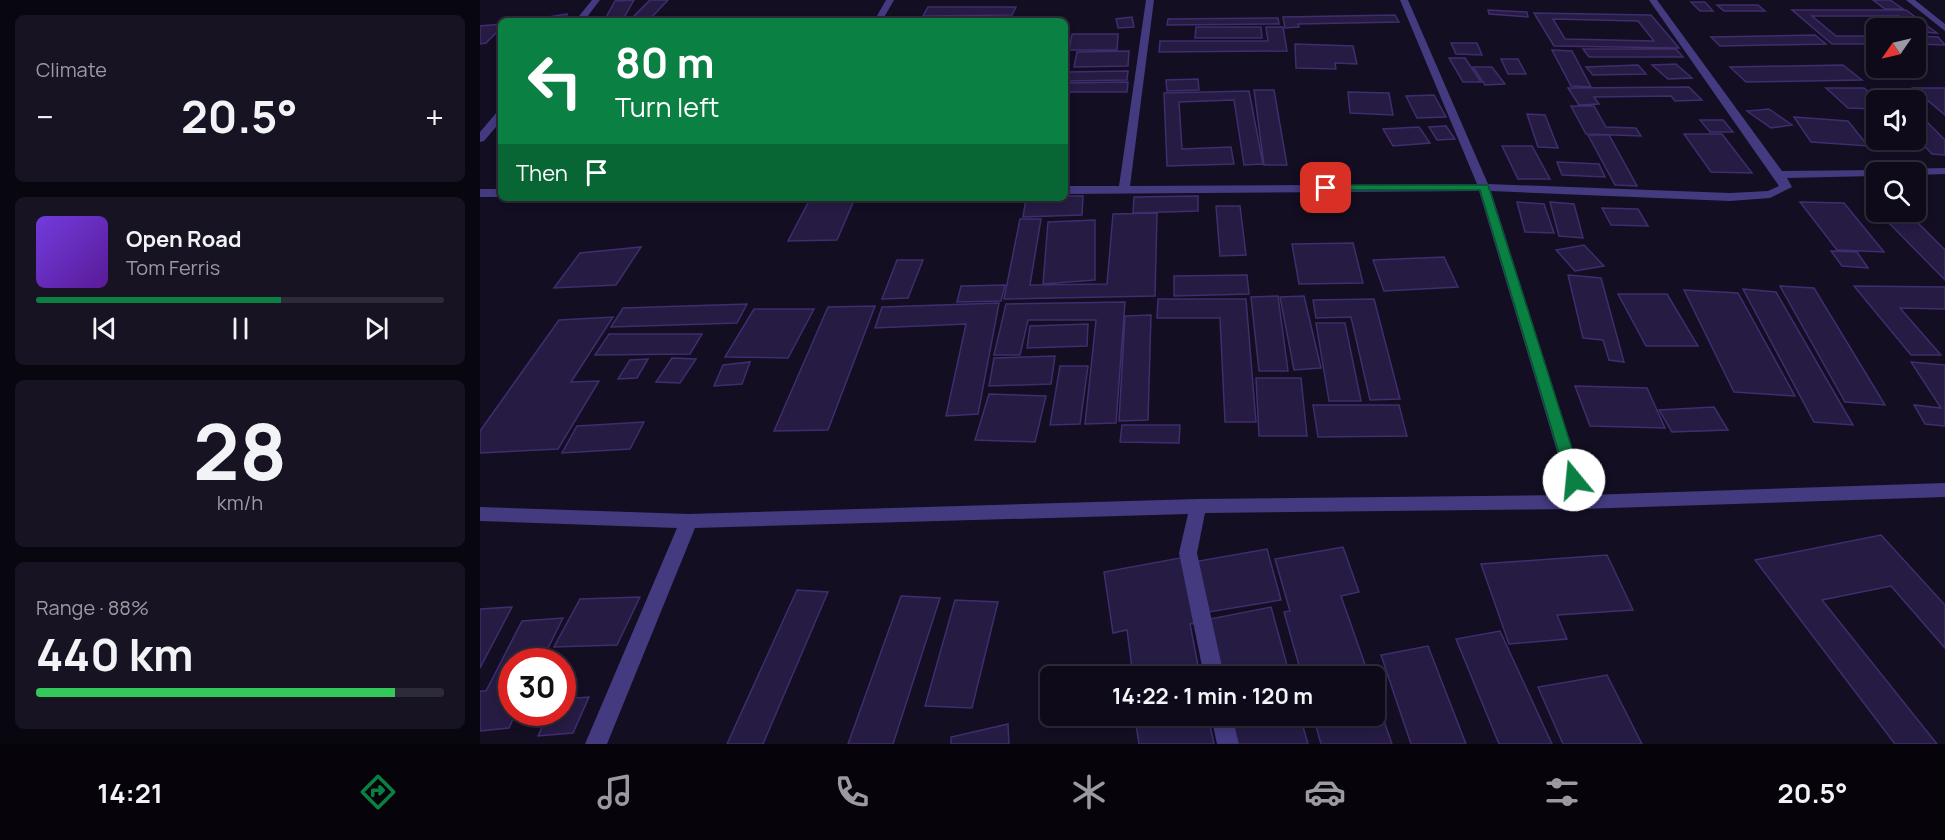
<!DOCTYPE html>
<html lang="en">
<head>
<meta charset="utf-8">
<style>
	:root { --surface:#0e0a1a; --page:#171323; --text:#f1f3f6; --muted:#9b9aa2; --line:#2e2b39; --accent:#0b8043 }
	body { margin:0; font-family:Manrope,sans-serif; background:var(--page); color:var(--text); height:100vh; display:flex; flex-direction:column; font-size:22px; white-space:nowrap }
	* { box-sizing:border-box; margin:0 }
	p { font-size:20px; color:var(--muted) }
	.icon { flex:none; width:33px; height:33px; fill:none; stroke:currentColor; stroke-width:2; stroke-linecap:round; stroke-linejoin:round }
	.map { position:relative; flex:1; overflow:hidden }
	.drawer { display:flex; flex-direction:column; gap:15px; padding:15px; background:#08060e; width:480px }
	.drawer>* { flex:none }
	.banner { position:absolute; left:18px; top:18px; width:570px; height:183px; border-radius:9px; box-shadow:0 3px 9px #0003,0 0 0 2px var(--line); background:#0b8043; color:#fff; overflow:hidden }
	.needle { width:39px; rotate:236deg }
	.controls { position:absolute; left:1386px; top:18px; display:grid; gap:12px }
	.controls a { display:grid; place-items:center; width:60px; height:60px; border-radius:9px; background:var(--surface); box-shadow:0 3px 9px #0003,0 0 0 2px var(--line); font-size:30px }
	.speed { position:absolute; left:18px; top:648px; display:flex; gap:12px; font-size:30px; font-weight:700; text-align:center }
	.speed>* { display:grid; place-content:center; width:78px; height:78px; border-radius:50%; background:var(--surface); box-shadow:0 3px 9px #0003,0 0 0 2px var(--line); line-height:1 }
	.speed .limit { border:9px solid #d22; background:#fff; color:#111 }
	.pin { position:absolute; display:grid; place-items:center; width:51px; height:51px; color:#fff; margin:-26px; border-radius:12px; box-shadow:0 3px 9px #0006 }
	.me { position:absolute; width:66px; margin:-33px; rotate:343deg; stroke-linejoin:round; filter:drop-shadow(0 0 4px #0008) }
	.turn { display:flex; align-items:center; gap:21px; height:126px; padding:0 18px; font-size:27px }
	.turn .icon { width:78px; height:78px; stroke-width:2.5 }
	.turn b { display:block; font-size:42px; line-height:51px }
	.then { display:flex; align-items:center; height:57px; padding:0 18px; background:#0003; gap:12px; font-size:22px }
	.big { font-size:45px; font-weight:700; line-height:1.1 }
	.drawer .widget { flex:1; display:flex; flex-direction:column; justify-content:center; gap:9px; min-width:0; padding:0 21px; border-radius:9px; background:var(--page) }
	.drawer .dial { align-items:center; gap:0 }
	.dial b { font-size:78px; line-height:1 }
	.song { display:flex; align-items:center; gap:18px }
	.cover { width:72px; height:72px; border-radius:9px; background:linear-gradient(135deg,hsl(260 70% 55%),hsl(270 70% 35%)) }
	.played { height:6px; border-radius:3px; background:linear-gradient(90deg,var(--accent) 60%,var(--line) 60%) }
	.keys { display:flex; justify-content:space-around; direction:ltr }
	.heat { display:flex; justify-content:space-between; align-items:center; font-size:33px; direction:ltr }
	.charge { height:9px; border-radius:4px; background:linear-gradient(90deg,#34c759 88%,var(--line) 0) }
	.trip { position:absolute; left:560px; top:666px; width:345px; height:60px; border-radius:9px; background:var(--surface); box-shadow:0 3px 9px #0003,0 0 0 2px var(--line); font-weight:700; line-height:60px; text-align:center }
	.tab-bar { display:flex; height:96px; justify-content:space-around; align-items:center; background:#06040a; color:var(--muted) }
	.tab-bar .icon { width:42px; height:42px }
	.tab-bar .current { color:var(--accent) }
	.tab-bar b { font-size:27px; color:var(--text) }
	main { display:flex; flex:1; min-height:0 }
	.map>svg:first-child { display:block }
	.building { fill:#261b43; stroke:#402d6e; stroke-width:1.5; fill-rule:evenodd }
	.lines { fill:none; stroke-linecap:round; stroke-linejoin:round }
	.street { fill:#433a80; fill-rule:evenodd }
	.route { fill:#0b8043; stroke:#07532c; stroke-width:1.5 }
</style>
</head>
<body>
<main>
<section class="drawer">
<div class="widget"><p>Climate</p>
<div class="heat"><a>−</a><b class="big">20.5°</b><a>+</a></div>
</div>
<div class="widget">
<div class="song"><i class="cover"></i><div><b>Open Road</b><p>Tom Ferris</p></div></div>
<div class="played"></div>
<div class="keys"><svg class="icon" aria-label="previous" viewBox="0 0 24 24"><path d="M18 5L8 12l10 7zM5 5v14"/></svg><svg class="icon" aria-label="pause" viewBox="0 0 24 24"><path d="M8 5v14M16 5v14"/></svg><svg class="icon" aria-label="next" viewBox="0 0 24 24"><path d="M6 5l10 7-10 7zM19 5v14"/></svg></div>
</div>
<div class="widget dial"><b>28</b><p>km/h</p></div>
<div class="widget"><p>Range · 88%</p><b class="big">440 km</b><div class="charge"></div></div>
</section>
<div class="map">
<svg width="1465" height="744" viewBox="0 0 1465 744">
	<rect width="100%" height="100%" fill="#130e22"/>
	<!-- building -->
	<path class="building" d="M154,0l-12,21h-18l11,-20z
		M170,0h18l-20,21h-19z
		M1393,0h17l13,9h-18z
		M1211,2h14l8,9h-13z
		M1237,5h41l7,6h-41z
		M448,7h88l-4,8 -89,1z
		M1008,10l39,2 1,5 -39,-3z
		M1312,10h114l31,23 -16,-1 -22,-16h-87l24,20h40v8h-44z
		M1054,13l117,2 28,33 -125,-2zM1073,19l85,2 16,20 -89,-2z
		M87,14l-1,7h-23v-3z
		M915,15l4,7 -101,2 1,3 -14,1 -2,-11z
		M443,17h92l-1,4h-93z
		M652,17l2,10 -16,1 -2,-9z
		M798,18l1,6 -112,1 1,-6z
		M21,24v4l-15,15 -6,1v-18z
		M716,27h65l1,11h-67z
		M786,27h17l4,24 -128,1 1,-11h108z
		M592,34h46l-1,16h-48z
		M1335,35l11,9 -106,2 -9,-9z
		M1436,36l22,1 7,8 -29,-1z
		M971,43h26l5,12 -26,-1z
		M815,44l58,2 4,18 -22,-1 1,6 -40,-1z
		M1103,49h93l7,8h-94z
		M1072,50l20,1 19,36 -20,-1z
		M649,51l-1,15 -54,1 3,-15z
		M969,58h16l16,24h-18z
		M1021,59h17l8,15h-18z
		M1196,64l16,14 -24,1 -16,-14z
		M1158,65l8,9 -53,1 -7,-8z
		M1363,65l19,15 -116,2 -16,-15z
		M993,67h19l13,17 -20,1z
		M648,71l-1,9 -62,1v-9z
		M718,79l1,11 -32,1 -1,-11z
		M648,82l-1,10h-62v-9z
		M1209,87l13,13 -27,1 -4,-5 -77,1 5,7 -20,1 -11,-17z
		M1346,88h38l14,12 -2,9 -28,-1z
		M1433,88h32v27z
		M774,90h20l13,75h-23z
		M769,91l14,73 -19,1 -10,-65 -55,2 3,47 49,-2 3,17 -67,2 -3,-73z
		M868,92l41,1 4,22 -43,-2z
		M954,95l12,22 -29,1 -11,-22z
		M1091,106h23l12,21 30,1 5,8 -55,-2z
		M1289,109l23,16 -21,3 -24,-17z
		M1436,111l29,29v15l-13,-1 -16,-17z
		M1047,114l18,1 13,33 -20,-1z
		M1314,117l54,4 20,25 -57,-4z
		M1220,120h23l10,12h-23z
		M966,126l9,13 -18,1 -8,-13z
		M939,127l11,16 -37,3 -10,-17z
		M1204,134h38l30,39 -41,-1z
		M1108,135h21l28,51 -22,-1z
		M1022,146h30l18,33h-32z
		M1077,162l42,2 6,13 -43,-2z
		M585,196h18l-1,19 -59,2 3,-19z
		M718,196v15l-65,2 1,-16z
		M375,198l-18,42 -49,1 22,-42z
		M1037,202l27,2 10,29 -29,-1z
		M1070,202l24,2 9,34 -24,-2z
		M1320,202l44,1 40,49 -47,-2z
		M736,206h24l6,49 -26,1z
		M1122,208l36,1 10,17 -37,-1z
		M677,213l-2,83 -151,3 16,-80h21l-11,66 77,-1 6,-70z
		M615,220v60l-52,4 5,-62z
		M1406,220h29l30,30v30z
		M873,243l10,40 -64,1 -7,-40z
		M1104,245l20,21 -29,5 -19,-21z
		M161,247l-25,38 -62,3 26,-35z
		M1351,251l26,1 11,16 -26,-2z
		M964,257l14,30 -74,4 -11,-31z
		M417,260h26l-15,38 -26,1z
		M767,275l2,19 -75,2v-20z
		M1088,275l33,3 23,84 -15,-2 -6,-20 -20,-2z
		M525,285l-4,16 -44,1 4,-16z
		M1300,286l34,2 71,117 -40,-3z
		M1374,286l91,1v22l-45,-1 41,47h-30z
		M1263,289l33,3 77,133 -39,-3z
		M1204,290l54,3 57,103 -61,-4z
		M1138,294h49l31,52h-52z
		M798,296l10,75h-29l-8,-74z
		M824,296l17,72 -27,2 -14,-73z
		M678,299h88l10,123h-31l-5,-104h-63z
		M894,299l26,100 -30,1 -19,-83 -35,1 -3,-18z
		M645,302l-9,121 -31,1 11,-104h-68l-8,35h-26l12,-51z
		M519,303l-21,111 -32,2 20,-92 -91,4 7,-21z
		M267,304l-10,19 -126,4 12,-19z
		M395,306l-47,124 -54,1 54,-124z
		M274,309h60l-26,49 -63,-1z
		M671,315l-3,105 -29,1 6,-105z
		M133,317l-42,65 28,-1 -41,68 -78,4v-22l79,-111z
		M836,323h29l16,78h-32z
		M608,324l-1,22 -60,2 3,-22z
		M129,334h93l-12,20 -95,1z
		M575,356l-4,28 -62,2 5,-28z
		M192,358l24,1 -16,24 -24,-1z
		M168,359l-11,19 -19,1 12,-19z
		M270,362l-8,22 -28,2 9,-21z
		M1431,362l34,3v61l-20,-2 -11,-19 27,3z
		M580,366h28l-8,58 -30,1z
		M776,378h45l6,58h-48z
		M1095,386l72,2 18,40 -75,-2z
		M509,394l57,2 -11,46 -60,-2z
		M833,405h86l8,31 -89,1z
		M1234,407l14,23 -56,2 -13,-22z
		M164,422l-14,27 -68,4 15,-27z
		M642,425h58l-1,18 -59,-1z
		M1401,535l64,70v43l-54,-62 -69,14 115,144h-42l-140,-184z
		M863,547l16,45 -18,4 28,80h-67l-18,-64 6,-1 -15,-52z
		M787,549l14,51 -78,13 -10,-51z
		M1127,555l26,55 -76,5 10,24 -58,5 -28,-80z
		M705,557l13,66 -8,1 10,52h-67l-6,-46 -14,3 -9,-61z
		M317,590l31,2 -65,152h-36z
		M421,596l39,2 -47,146h-45z
		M160,597l-23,48 -63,2 26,-48z
		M475,600l43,2 -26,106 -47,-2z
		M32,607l-32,61v-59z
		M791,607l19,69h-67l-13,-57z
		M83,618l-22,44h-29v50h4l-7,16 -29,3v-40h6l36,-70z
		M1020,631l52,113h-53l-43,-105z
		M948,646l38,98h-55l-30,-89z
		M1127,675l35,69h-79l-25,-57z
		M894,692l18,52h-71l-8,-28h61z
		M109,697l-16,36 -35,3 11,-24h13v-13z
		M644,716h84l6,28h-75l-4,-25 -10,2z
		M751,716h69l8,28h-71z
		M528,724l1,20h-58v-7z"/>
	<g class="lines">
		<!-- street -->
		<path class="street" d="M112,0h8l-16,21h-9z
			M406,0h8l-12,21h-8z
			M666,0h8l-24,186 347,-2 -77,-184h8l80,184 242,9 38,-2 11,-5 -130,-186h8l125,171 94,-1 5,2h-5v4l-89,2 5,9 -22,11 -40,3 -239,-10 96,304 358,-12v14l-364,12 -376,4 -8,40 27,123h-20l-25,-123 9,-39 -493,14 -88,216h-22l92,-216 -197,-7v-14l209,7 509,-15 372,-4 -91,-304 -414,3v-8h54z
			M1426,0h9l30,24v7z
			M21,111v10l-17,20 -4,1v-10l17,-20z
			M1465,168v6l-29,1v-3h-25l6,-3z
			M0,189h21v8h-21z
			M731,716h21l7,28h-22z"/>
	</g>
	<!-- route -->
	<path class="route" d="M846,185h162l94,295 -2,4 -6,2 -7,-6 -87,-290h-157l-2,-2z"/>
</svg>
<div class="controls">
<a><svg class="needle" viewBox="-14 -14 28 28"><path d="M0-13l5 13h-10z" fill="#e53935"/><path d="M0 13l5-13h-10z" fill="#9b9aa2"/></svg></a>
<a><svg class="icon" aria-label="sound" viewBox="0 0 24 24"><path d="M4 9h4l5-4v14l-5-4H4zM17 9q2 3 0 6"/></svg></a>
<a><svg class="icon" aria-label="search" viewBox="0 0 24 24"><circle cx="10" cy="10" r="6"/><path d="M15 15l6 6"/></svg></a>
</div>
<div class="speed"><div class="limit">30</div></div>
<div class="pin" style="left:846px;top:188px;background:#d93025"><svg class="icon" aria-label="arrive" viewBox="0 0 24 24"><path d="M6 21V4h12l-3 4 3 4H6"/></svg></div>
<svg class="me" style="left:1094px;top:480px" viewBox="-20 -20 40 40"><circle r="19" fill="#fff"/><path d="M0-13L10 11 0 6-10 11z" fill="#0b8043"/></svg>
<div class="trip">14:22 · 1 min · 120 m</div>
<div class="banner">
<div class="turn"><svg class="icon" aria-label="left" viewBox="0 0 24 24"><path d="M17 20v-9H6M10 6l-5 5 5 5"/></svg><div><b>80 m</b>Turn left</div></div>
<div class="then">Then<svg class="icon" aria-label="arrive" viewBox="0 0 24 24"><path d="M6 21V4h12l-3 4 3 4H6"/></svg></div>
</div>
</div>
</main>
<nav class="tab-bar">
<b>14:21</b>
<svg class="icon current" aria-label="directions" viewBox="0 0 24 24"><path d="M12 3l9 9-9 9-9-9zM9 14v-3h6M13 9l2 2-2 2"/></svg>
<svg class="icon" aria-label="music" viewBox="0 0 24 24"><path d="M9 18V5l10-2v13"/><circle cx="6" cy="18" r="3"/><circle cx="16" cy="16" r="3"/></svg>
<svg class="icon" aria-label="phone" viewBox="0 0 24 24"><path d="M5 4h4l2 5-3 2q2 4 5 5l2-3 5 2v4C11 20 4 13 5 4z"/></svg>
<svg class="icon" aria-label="climate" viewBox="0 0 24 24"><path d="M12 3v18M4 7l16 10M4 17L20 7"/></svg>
<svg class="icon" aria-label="car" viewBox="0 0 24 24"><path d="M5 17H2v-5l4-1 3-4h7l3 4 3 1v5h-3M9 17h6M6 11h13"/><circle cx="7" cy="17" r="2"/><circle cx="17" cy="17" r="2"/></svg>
<svg class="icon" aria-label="filters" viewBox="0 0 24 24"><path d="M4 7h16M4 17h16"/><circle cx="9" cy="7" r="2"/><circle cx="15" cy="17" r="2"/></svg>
<b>20.5°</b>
</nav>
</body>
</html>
